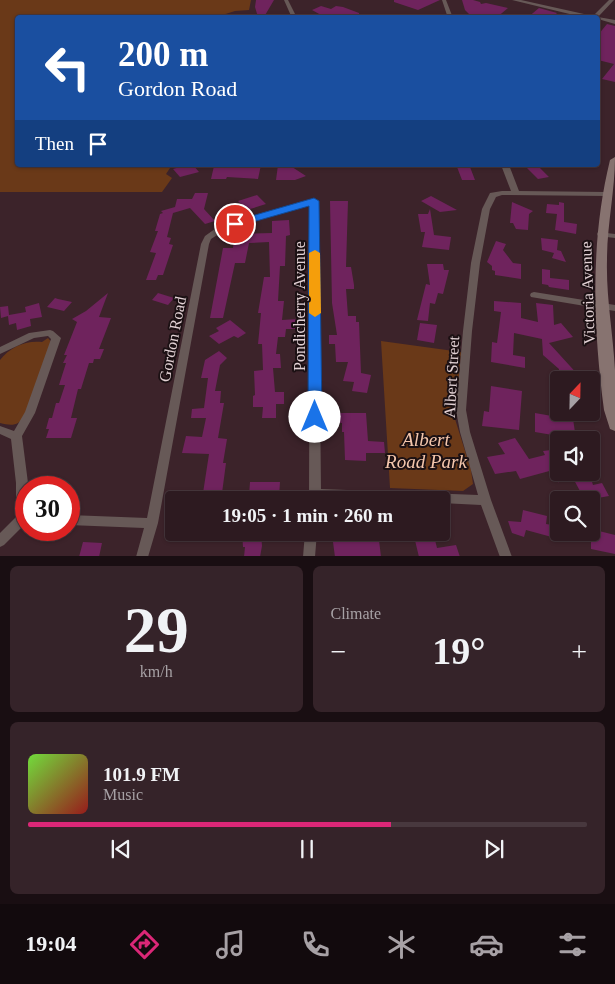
<!DOCTYPE html>
<html lang="en">
<head>
<meta charset="utf-8">
<style>
	:root { --surface:#2d1a20; --page:#352329; --text:#f1f3f6; --muted:#a7a1a5; --line:#48383e; --accent:#db2777 }
	body { margin:0; font-family:"Times New Roman",serif; background:var(--page); color:var(--text); height:100vh; display:flex; flex-direction:column; font-size:19px; white-space:nowrap }
	* { box-sizing:border-box; margin:0 }
	p { font-size:16px; color:var(--muted) }
	.icon { flex:none; width:28px; height:28px; fill:none; stroke:currentColor; stroke-width:2; stroke-linecap:round; stroke-linejoin:round }
	.map { position:relative; height:556px; overflow:hidden }
	.panel { display:flex; flex-direction:column; gap:10px; padding:10px; background:#190e12; flex:1 }
	.panel>* { flex:none }
	.guide { position:absolute; left:15px; top:15px; width:585px; height:152px; border-radius:5px; box-shadow:0 1px 4px #0004,0 0 0 1px var(--line); background:#1a4fa0; color:#fff; overflow:hidden }
	.needle { width:32px; rotate:22deg }
	.controls { position:absolute; left:550px; top:371px; display:grid; gap:10px }
	.controls a { display:grid; place-items:center; width:50px; height:50px; border-radius:5px; background:var(--surface); box-shadow:0 1px 4px #0004,0 0 0 1px var(--line); font-size:25px }
	.speed { position:absolute; left:15px; top:476px; display:flex; gap:10px; font-size:25px; font-weight:700; text-align:center }
	.speed>* { display:grid; place-content:center; width:65px; height:65px; border-radius:50%; background:var(--surface); box-shadow:0 1px 4px #0004,0 0 0 1px var(--line); line-height:1 }
	.speed .limit { border:8px solid #d22; background:#fff; color:#111 }
	.pin { position:absolute; display:grid; place-items:center; width:42px; height:42px; color:#fff; margin:-21px; border:2px solid #fff; border-radius:50%; box-shadow:0 1px 5px #0007 }
	.me { position:absolute; width:55px; margin:-28px; rotate:0deg; stroke-linejoin:round; filter:drop-shadow(0 0 4px #0008) }
	.turn { display:flex; align-items:center; gap:18px; height:105px; padding:0 20px; font-size:22px }
	.turn .icon { width:65px; height:65px; stroke-width:2.5 }
	.turn b { display:block; font-size:35px; line-height:42px }
	.then { display:flex; align-items:center; height:48px; padding:0 20px; background:#0003; gap:10px; font-size:19px }
	.big { font-size:38px; font-weight:700; line-height:1.1 }
	.panel .widget { flex:1; display:flex; flex-direction:column; justify-content:center; gap:8px; min-width:0; padding:0 18px; border-radius:8px; background:var(--page) }
	.panel .dial { align-items:center; gap:0 }
	.dial b { font-size:65px; line-height:1 }
	.song { display:flex; align-items:center; gap:15px }
	.cover { width:60px; height:60px; border-radius:8px; background:linear-gradient(135deg,hsl(100 70% 55%),hsl(0 70% 35%)) }
	.played { height:5px; border-radius:2px; background:linear-gradient(90deg,var(--accent) 65%,var(--line) 65%) }
	.keys { display:flex; justify-content:space-around; direction:ltr }
	.heat { display:flex; justify-content:space-between; align-items:center; font-size:28px; direction:ltr }
	.panel .tiles { flex:1; display:grid; gap:10px; grid-template-columns:1fr 1fr }
	.widget:last-child { grid-column:span 2 }
	.trip { position:absolute; left:165px; top:491px; width:285px; height:50px; border-radius:5px; background:var(--surface); box-shadow:0 1px 4px #0004,0 0 0 1px var(--line); font-weight:700; line-height:50px; text-align:center }
	.tabs { display:flex; height:80px; justify-content:space-around; align-items:center; background:#120a0d; color:var(--muted) }
	.tabs .icon { width:35px; height:35px }
	.tabs .active { color:var(--accent) }
	.tabs b { font-size:22px; color:var(--text) }
	.map>svg:first-child { display:block }
	.green { fill:#6a3918 }
	.building { fill:#6f235d }
	.lines { fill:none; stroke-linecap:round; stroke-linejoin:round }
	.street { fill:#675957; fill-rule:evenodd }
	.secondary { fill:#877370; fill-rule:evenodd }
	.route { fill:#1a73e8; stroke:#114b97 }
	.slow { fill:#f59e0b }
	.labels { text-anchor:middle; stroke-width:4; stroke-linejoin:round; paint-order:stroke }
	.street-label { font-size:16px; fill:#e2d1d4; stroke:#1b1013 }
	.near-park-label { font-size:19px; font-style:italic; fill:#f4c6ac; stroke:#1b1013 }
</style>
</head>
<body>
<div class="map">
<svg width="615" height="557" viewBox="0 0 615 557">
	<rect width="100%" height="100%" fill="#3c232a"/>
	<!-- green -->
	<path class="green" d="M0,0h251l-2,10 -14,1 -19,6 -198,1v147h154l-6,9 6,4 -10,14h-162z
		M48,338l4,5 -27,73c-7,10 -13,10 -25,7v-63c10,-13 26,-20 42,-18z
		M381,341l80,11 -6,67 16,51 2,14 -10,7 -73,-3z"/>
	<!-- building -->
	<path class="building" d="M256,0h18l-10,17h-6l-3,-10z
		M394,0h46l-22,10 -24,-8z
		M462,0h11l7,2 1,2 5,-1 22,5 -12,10h-23l-8,-8z
		M321,6l10,3 5,-3 7,1 16,6v3l-38,-1 -9,-5z
		M539,8l18,5 -5,5h-25z
		M607,24l8,2v56l-13,-3 12,-15 -16,-4v-25z
		M187,165h6l6,7 -19,5 -7,-8z
		M234,165h27l-3,14 -31,-2 -1,2h-15l3,-13 20,1z
		M278,165h11l17,11 -11,4h-19z
		M538,166l11,11 -11,2 -11,-11z
		M457,167h13l5,13h-13z
		M195,193h13l-4,16 11,12 -10,3 -15,-16 -17,5 -6,24 4,1 -2,6 4,1 -10,30h-5l-2,5h-10l10,-27 -6,-1 8,-21h-3l5,-17 3,-1 -2,-2 14,-4 2,-8h15z
		M257,195l9,9 -19,6 -9,-9z
		M431,196l26,14 -17,2 -19,-11z
		M330,201h18l-2,66h5l3,18v4h-8l2,27h8v6h3l2,51 10,2 -4,18 -15,-2 2,-9 -11,-1 5,-19h-12l-1,-18h-6v-9h8l-5,-32z
		M512,202l21,9 -4,3 -1,16 -12,-1 -3,-6h-3z
		M559,202l5,1v19l13,2 -1,10 -21,-4 2,-16 -11,-1 1,-9 12,1z
		M430,209l4,26 17,2 -2,13 -27,-3 3,-15h-4l-3,-18h10z
		M289,220l1,15 -4,1 -1,30h-5l-2,35h6l-2,19 16,-1 1,10h-13l-1,8h-7l-2,17h4l1,14h-8l2,24h9v12h-8v14h-14l1,-11h-10v-11l2,-1 -1,-24 9,-1 -1,-26h-4l3,-31h-3l6,-36h6l-1,-35 -20,1 -4,20h-10l-12,55h-13l13,-70h10l1,-10h3v-4l35,-1v-12z
		M541,238l17,2 -1,10 4,1 5,11 -14,-4 2,-5 -12,-3z
		M496,241l10,3 -3,6 10,13 8,1v15l-26,-4v-4l-3,-1v-4l-5,-4z
		M427,264h16l1,6h5l-6,24 -5,-1 -3,11 -5,-1 -2,18 -11,-1 9,-36 4,1z
		M542,269l8,1v8l19,2v10l-20,-3 -1,-2 -6,-1z
		M108,293l-9,24 12,1 -12,31h5l-4,10h-6l-1,4h-4l-8,26h-3l-7,29h6l-6,20h-25l3,-9h-3l3,-11h3l4,-15h3l6,-18h-6l7,-22h-3l4,-8h-3l13,-33 -5,-3 14,-8z
		M158,293l16,5 -6,7 -16,-5z
		M55,298l3,1 14,3 -8,9 -17,-4z
		M494,301l27,2v15l17,4 -2,-19 17,2 1,20 7,-2 12,14 -24,6 31,34 -21,-3v-5l-16,-14 -1,-16 -28,-6 -1,22 12,2v11l-34,-6 1,-20 5,1 4,-31 -7,-1z
		M39,303l3,14 -12,2 1,7 -14,4 -1,-7 -7,2 -1,-9 -7,2 -1,-11 8,-1 1,9 17,-3 -1,-5z
		M230,320l16,13 -8,5 -4,-2 -15,8 -10,-8 10,-5 -3,-3z
		M420,323l17,2 -3,18 -17,-3z
		M219,351l8,7 -7,7 -5,26h6l-1,12h4l-6,35 9,1 -4,24h3l-4,30h-19l6,-39 -27,-1 4,-17 16,1 4,-19h-15l1,-9 12,-1 4,-30h-7l4,-18z
		M491,386l31,5 -3,39 -37,-4 2,-15 5,1z
		M551,412h21l4,27 -41,-7v-19l17,3z
		M339,413h27l2,28 16,1 1,11h-19v8l-21,-1 -1,-28h-2v-9h-3z
		M515,438l14,21 16,-4 -2,-4 16,-2v23h30l4,13 9,-2 7,13 -17,3 -5,-9 -7,1 -6,-11 -12,1 -3,-7v9l-6,-13 -33,9 -4,-8 -21,3 -8,-17 18,-3 -7,-11z
		M250,482h30l-1,15 -30,-1z
		M523,510l24,6 -1,8 13,2v13l-33,-9 -2,7 -12,-4 -4,-12 13,1z
		M591,529l24,6v19l-24,-5z
		M242,532h19l1,14 -2,11h-16l1,-10h-2z
		M344,532h13l1,9 21,-1 2,17h-46l-2,-15h12z
		M413,532h20l4,16 19,-3 4,12h-41z
		M83,542l19,1 -3,14h-20z"/>
	<g class="lines">
		<!-- street -->
		<path class="street" d="M284,0h4l9,18h-5z
			M442,0h4l7,18h-5z
			M512,0h9l72,16 16,-16h5l-16,17 17,3v4l-17,-5v-1h-12z
			M501,165h8l10,26 88,1 4,2 -4,2 -105,-1 -6,2 -6,12 -10,54 -8,68 -6,79 4,22 21,68 21,57h-12l-19,-52 -40,-2v-3h-132l1,-295 -85,25 -14,9 -2,5 -51,279 -10,34h-12l8,-29 -75,-3v-10l78,3 54,-274 4,-8 14,-10 95,-27 4,2 3,288 157,6 -18,-63 -4,-22 7,-79 8,-68 11,-54 8,-16 12,-2h9z
			M598,232l17,2v4l-17,-2 -1,-2z
			M534,292l81,13v6l-84,-14 -1,-2 1,-2z
			M50,330l3,1 8,7 -26,75 -13,23 6,47v5h-2v35l-22,22 -4,2v-14l16,-16v-34l-5,-44 -11,-5v-8l14,5 11,-19 26,-73 -3,-3 -14,2 -34,16v-7l29,-14z
			M305,532h12l-2,25h-12z"/>
		<!-- secondary -->
		<path class="secondary" d="M615,157c0,34 -8,68 -8,103 -1,37 6,73 8,110 0,20 0,41 0,61l-5,-2 -6,-19c-11,-84 -14,-168 6,-250z"/>
	</g>
	<!-- route -->
	<path class="route" d="M314,198l5,3 3,216 -2,4 -5,1 -5,-1 -2,-4 1,-211 -74,21 -5,-3 1,-2z"/>
	<!-- slow -->
	<path class="slow" d="M315,250l5,3 1,60 -6,4 -6,-4v-60z"/>
	<g class="labels">
		<!-- street labels -->
		<g class="street-label">
			<text transform="translate(587 293) rotate(-92)" y="6">Victoria Avenue</text>
			<text transform="translate(299 306) rotate(-90)" y="6">Pondicherry Avenue</text>
			<text transform="translate(172 339) rotate(-79)" y="6">Gordon Road</text>
			<text transform="translate(451 377) rotate(-87)" y="6">Albert Street</text>
		</g>
		<!-- near-park labels -->
		<g class="near-park-label">
			<text x="426" y="446">Albert<tspan x="426" dy="22">Road Park</tspan></text>
		</g>
	</g>
</svg>
<div class="controls">
<a><svg class="needle" viewBox="-14 -14 28 28"><path d="M0-13l5 13h-10z" fill="#e53935"/><path d="M0 13l5-13h-10z" fill="#a7a1a5"/></svg></a>
<a><svg class="icon" aria-label="sound" viewBox="0 0 24 24"><path d="M4 9h4l5-4v14l-5-4H4zM17 9q2 3 0 6"/></svg></a>
<a><svg class="icon" aria-label="search" viewBox="0 0 24 24"><circle cx="10" cy="10" r="6"/><path d="M15 15l6 6"/></svg></a>
</div>
<div class="speed"><div class="limit">30</div></div>
<div class="pin" style="left:235px;top:224px;background:#d93025"><svg class="icon" aria-label="arrive" viewBox="0 0 24 24"><path d="M6 21V4h12l-3 4 3 4H6"/></svg></div>
<svg class="me" style="left:315px;top:417px" viewBox="-20 -20 40 40"><circle r="19" fill="#fff"/><path d="M0-13L10 11 0 6-10 11z" fill="#1a73e8"/></svg>
<div class="trip">19:05 · 1 min · 260 m</div>
<div class="guide">
<div class="turn"><svg class="icon" aria-label="left" viewBox="0 0 24 24"><path d="M17 20v-9H6M10 6l-5 5 5 5"/></svg><div><b>200 m</b>Gordon Road</div></div>
<div class="then">Then<svg class="icon" aria-label="arrive" viewBox="0 0 24 24"><path d="M6 21V4h12l-3 4 3 4H6"/></svg></div>
</div>
</div>
<section class="panel">
<div class="tiles">
<div class="widget dial"><b>29</b><p>km/h</p></div>
<div class="widget"><p>Climate</p>
<div class="heat"><a>−</a><b class="big">19°</b><a>+</a></div>
</div>
<div class="widget">
<div class="song"><i class="cover"></i><div><b>101.9 FM</b><p>Music</p></div></div>
<div class="played"></div>
<div class="keys"><svg class="icon" aria-label="previous" viewBox="0 0 24 24"><path d="M18 5L8 12l10 7zM5 5v14"/></svg><svg class="icon" aria-label="pause" viewBox="0 0 24 24"><path d="M8 5v14M16 5v14"/></svg><svg class="icon" aria-label="next" viewBox="0 0 24 24"><path d="M6 5l10 7-10 7zM19 5v14"/></svg></div>
</div>
</div>
</section>
<nav class="tabs">
<b>19:04</b>
<svg class="icon active" aria-label="directions" viewBox="0 0 24 24"><path d="M12 3l9 9-9 9-9-9zM9 14v-3h6M13 9l2 2-2 2"/></svg>
<svg class="icon" aria-label="music" viewBox="0 0 24 24"><path d="M9 18V5l10-2v13"/><circle cx="6" cy="18" r="3"/><circle cx="16" cy="16" r="3"/></svg>
<svg class="icon" aria-label="phone" viewBox="0 0 24 24"><path d="M5 4h4l2 5-3 2q2 4 5 5l2-3 5 2v4C11 20 4 13 5 4z"/></svg>
<svg class="icon" aria-label="climate" viewBox="0 0 24 24"><path d="M12 3v18M4 7l16 10M4 17L20 7"/></svg>
<svg class="icon" aria-label="car" viewBox="0 0 24 24"><path d="M5 17H2v-5l4-1 3-4h7l3 4 3 1v5h-3M9 17h6M6 11h13"/><circle cx="7" cy="17" r="2"/><circle cx="17" cy="17" r="2"/></svg>
<svg class="icon" aria-label="filters" viewBox="0 0 24 24"><path d="M4 7h16M4 17h16"/><circle cx="9" cy="7" r="2"/><circle cx="15" cy="17" r="2"/></svg>
</nav>
</body>
</html>
